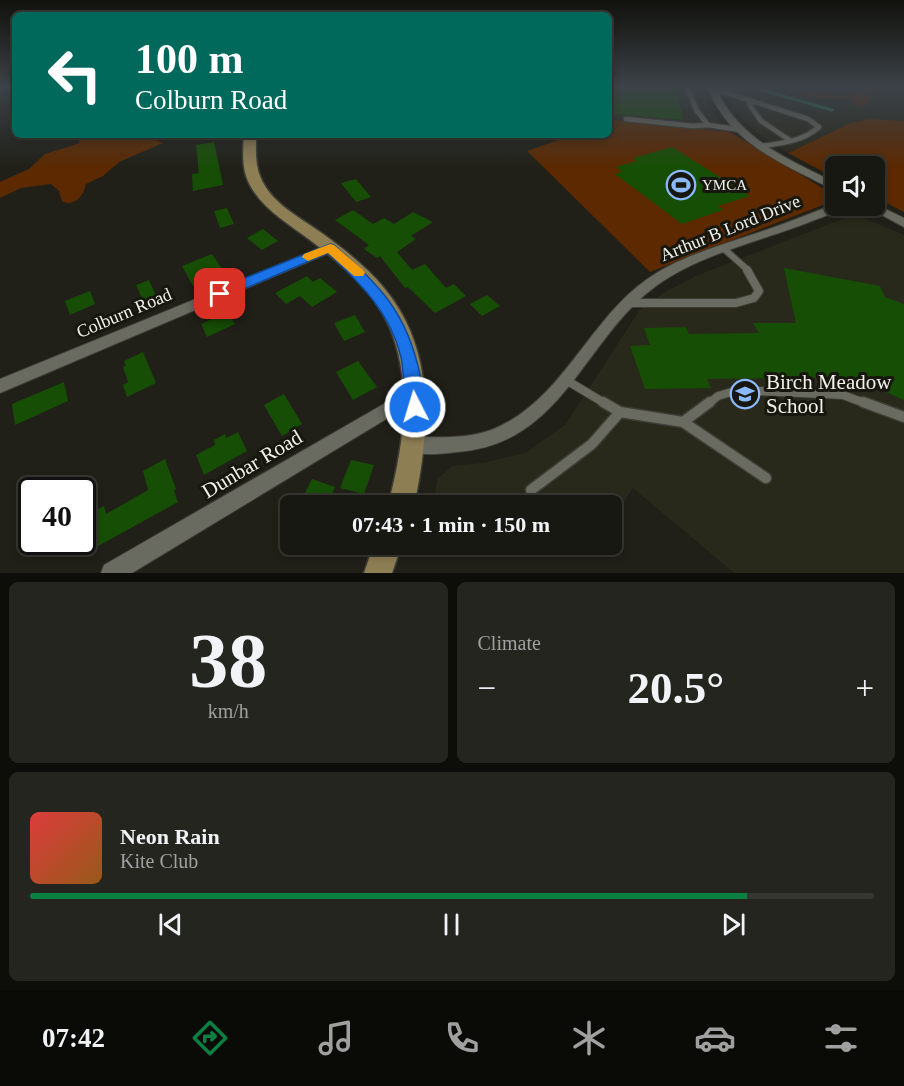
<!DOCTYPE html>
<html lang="en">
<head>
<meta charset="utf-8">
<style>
	:root { --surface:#181812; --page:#252520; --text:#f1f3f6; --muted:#9fa09f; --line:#363732; --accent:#0b8043 }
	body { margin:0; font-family:Georgia,serif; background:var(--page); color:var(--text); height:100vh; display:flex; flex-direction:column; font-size:22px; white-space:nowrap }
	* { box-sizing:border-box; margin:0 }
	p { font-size:20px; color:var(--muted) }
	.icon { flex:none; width:33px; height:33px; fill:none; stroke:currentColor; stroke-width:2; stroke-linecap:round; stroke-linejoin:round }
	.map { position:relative; height:573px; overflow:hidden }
	.sheet { display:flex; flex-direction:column; gap:9px; padding:9px; background:#0d0d0a; flex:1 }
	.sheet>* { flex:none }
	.guide { position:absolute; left:12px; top:12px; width:600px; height:126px; border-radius:9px; box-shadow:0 3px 9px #0003,0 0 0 2px var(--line); background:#00695c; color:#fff; overflow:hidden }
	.fabs { position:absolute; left:825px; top:156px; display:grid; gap:12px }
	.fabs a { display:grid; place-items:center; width:60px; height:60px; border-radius:9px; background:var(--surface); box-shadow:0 3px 9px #0003,0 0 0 2px var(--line); font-size:30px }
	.speed { position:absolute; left:18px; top:477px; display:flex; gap:12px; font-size:30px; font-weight:700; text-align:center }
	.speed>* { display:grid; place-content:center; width:78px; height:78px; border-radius:50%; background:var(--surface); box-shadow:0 3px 9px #0003,0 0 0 2px var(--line); line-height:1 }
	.speed .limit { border:3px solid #111; border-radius:9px; background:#fff; color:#111 }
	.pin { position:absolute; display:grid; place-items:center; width:51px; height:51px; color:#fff; margin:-26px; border-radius:12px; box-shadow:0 3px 9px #0006 }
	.me { position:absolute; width:66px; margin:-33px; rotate:355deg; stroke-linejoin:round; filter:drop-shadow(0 0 4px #0008) }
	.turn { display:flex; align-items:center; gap:21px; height:126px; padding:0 24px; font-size:27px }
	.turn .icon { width:78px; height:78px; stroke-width:2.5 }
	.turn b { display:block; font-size:42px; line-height:51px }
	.big { font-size:45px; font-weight:700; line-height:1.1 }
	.sheet .tile { flex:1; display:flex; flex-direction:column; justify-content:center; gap:9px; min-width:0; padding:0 21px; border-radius:9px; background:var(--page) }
	.sheet .dial { align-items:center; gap:0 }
	.dial b { font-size:78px; line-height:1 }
	.song { display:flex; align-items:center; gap:18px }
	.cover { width:72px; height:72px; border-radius:9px; background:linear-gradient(135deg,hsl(0 70% 55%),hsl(30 70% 35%)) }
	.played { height:6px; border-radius:3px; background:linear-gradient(90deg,var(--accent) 85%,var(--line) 85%) }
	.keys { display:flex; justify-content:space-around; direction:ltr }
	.heat { display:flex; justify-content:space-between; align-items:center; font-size:33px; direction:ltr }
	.sheet .tiles { flex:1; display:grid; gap:9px; grid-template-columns:1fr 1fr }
	.tile:last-child { grid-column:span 2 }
	.trip { position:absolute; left:280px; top:495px; width:342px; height:60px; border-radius:9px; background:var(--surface); box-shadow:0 3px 9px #0003,0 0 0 2px var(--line); font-weight:700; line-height:60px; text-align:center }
	.menu { display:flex; height:96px; justify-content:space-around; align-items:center; background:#0a0a07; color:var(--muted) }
	.menu .icon { width:42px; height:42px }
	.menu .selected { color:var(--accent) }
	.menu b { font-size:27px; color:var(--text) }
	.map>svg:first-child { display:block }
	.built { fill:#28291a }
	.green { fill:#5c2901 }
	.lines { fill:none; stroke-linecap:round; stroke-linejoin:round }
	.stream { stroke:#237a60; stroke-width:3 }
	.building { fill:#174e05 }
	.lane-far3-casing { stroke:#3d3d37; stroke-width:7 }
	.lane-far2-casing { stroke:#3d3d37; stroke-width:8 }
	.lane-far1-casing { stroke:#3d3d37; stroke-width:10 }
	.lane-casing { stroke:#3d3d37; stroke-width:13 }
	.street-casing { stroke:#3d3d37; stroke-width:2 }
	.secondary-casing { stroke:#3d3d37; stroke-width:3 }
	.lane-far3 { stroke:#6a6b60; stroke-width:4.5 }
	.lane-far2 { stroke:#6a6b60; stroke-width:6 }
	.lane-far1 { stroke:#6a6b60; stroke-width:8 }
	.lane { stroke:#6a6b60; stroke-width:10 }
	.street { fill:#6a6b60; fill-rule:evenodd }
	.secondary { fill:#8e7e54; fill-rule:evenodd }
	.route { fill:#1a73e8; stroke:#114b97; stroke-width:1.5 }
	.slow { fill:#f59e0b }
	.labels { text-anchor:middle; stroke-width:6; stroke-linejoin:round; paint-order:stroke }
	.far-poi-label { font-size:15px; fill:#f1f2ec; stroke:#17170f; text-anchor:start }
	.street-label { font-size:18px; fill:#f1f2ec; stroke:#17170f }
	.near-poi-label { font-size:21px; fill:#f1f2ec; stroke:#17170f; text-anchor:start }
	.near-street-label { font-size:21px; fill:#f1f2ec; stroke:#17170f }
</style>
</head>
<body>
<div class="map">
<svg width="904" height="573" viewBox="0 0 904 573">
	<rect width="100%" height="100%" fill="#202018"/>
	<!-- built -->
	<path class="built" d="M609,88h94l5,17 13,17 -22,12 -90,-9z
		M724,88h180v33l-44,-1 -72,33 -28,-18 -16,-14 -16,-21z
		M855,214l49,21v338h-170l-101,-85 -21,31v-13h-180l6,-28 15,-12 29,-3 43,-10 40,-28 74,-114 24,-18 33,-17z"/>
	<!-- green -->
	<path class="green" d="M777,88l62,8 14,-2 10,-6h17l-16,19 -14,-3 2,-5 -42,-2z
		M869,119l35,2v91l-29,-15 -1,-31h-38l-1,12 -47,-25 63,-30z
		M614,120l116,12 94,57 5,10 -6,6 -173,67 -123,-121 45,-16h37v-14z
		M74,135h77v3l12,5 -44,19 -16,14 -17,8c-2,11 -12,24 -24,17l-3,-10 -8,-7 -30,4 -21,10v-16l29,-13 16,-15 35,-11z"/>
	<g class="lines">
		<!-- stream -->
		<path class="stream" d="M755,88l77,22"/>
	</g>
	<!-- building -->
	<path class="building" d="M609,88h67l7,32 -74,-7z
		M214,142l9,43 -30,6 -1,-17 7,-1 -3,-28z
		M672,147l78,49 -32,10 5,4 -41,14 -67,-50 7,-2 -6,-5 21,-6 -4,-3z
		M356,179l15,18 -15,5 -15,-19z
		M227,208l7,16 -14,4 -6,-17z
		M353,210l20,14 11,-6 10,6 19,-12 20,10 -22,14 5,3 -19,13 15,18 13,-6 21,24 8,-4 12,12 -31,17 -27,-26 -3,1 -25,-32 -3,2 -13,-9 5,-4 -34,-25z
		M263,229l15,12 -16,9 -15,-12z
		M212,254l13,19 -32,13 -11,-20z
		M784,268l96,18 5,11 19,7v96l-52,-23 -145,2 4,9 -66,1 -15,-43 20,-1 -6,-17 42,-1 3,7 70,-1 -6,-10h43z
		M307,276l6,6 7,-4 17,14 -25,15 -12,-11 -14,8 -11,-11z
		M149,280l8,18 -13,5 -8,-18z
		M90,291l5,13 -25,11 -5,-14z
		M487,295l13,11 -18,10 -12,-12z
		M227,312l8,12 -28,13 -6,-13z
		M355,315l10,17 -21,9 -10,-18z
		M143,352l13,31 -29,14 -4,-12 5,-3 -5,-15 3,-1 -2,-5z
		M358,361l19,26 -24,13 -17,-28z
		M64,382l4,19 -53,24 -3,-21z
		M284,394l18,30 -20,12 -18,-31z
		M238,432l9,19 -43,24 -8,-20 19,-10 -1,-5 11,-6 1,4z
		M165,459l11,30 -2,2 4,11 -96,53v-38l22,-11 2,8 37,-21 5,-3 -5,-19z
		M351,460l23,5 -10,29 -24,-6z
		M312,479l23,8 -9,19h-12l-13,-5z"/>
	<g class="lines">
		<!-- lane-far3 casing -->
		<g class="lane-far3-casing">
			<path id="lane-far3" d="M687,88l10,23 11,14 33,5
				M712,88l43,14
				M626,119l67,7 15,-1
				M762,146c21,-3 41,-5 57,-19l-11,-8 -53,-17 -6,2 12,17 30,20"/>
		</g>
		<!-- lane-far2 casing -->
		<g class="lane-far2-casing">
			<path id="lane-far2" d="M723,248l26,23"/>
		</g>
		<!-- lane-far1 casing -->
		<g class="lane-far1-casing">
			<path id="lane-far1" d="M628,303h108l18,-5 5,-7 -12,-21
				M566,380l40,24
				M708,404l10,-8 20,-6 105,5 24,9"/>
		</g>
		<!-- lane casing -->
		<g class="lane-casing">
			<path id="lane" d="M603,402l17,10 63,10 83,56
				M863,402l41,15
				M683,422l27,-20
				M531,490l61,-46 28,-32"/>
		</g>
		<!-- street casing -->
		<g class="street-casing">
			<path id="street" d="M708,88h8c22,51 72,71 120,95v7c-12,-4 -23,-11 -34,-16 -40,-20 -78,-43 -94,-86z
				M835,204l1,2h9c-8,7 -23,11 -33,15 -48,19 -100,30 -144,57 -83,50 -99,166 -211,174 -15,2 -35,4 -49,-1l-3,-6 3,-6 6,-2c25,0 53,2 77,-7 70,-27 96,-108 155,-150 35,-25 77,-35 117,-49 24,-8 48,-18 72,-27z
				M875,204l29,14v9l-39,-21h9z
				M330,244l4,1 2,3 -2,3 -334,142v-14z
				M415,386l6,2 2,5 -2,5 -289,175h-31l3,-8z"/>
		</g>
		<!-- secondary casing -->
		<g class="secondary-casing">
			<path id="secondary" d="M244,135h12c0,14 -1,28 4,41 10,27 41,42 63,58 22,16 44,33 61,54 52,62 46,143 30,218h-26c15,-59 26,-122 1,-180 -15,-36 -49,-63 -79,-86 -24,-18 -54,-35 -64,-64 -4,-13 -3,-27 -2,-41z
				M374,544h28l-10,29h-28z"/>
		</g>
		<!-- lane-far3 -->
		<use href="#lane-far3" class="lane-far3"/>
		<!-- lane-far2 -->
		<use href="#lane-far2" class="lane-far2"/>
		<!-- lane-far1 -->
		<use href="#lane-far1" class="lane-far1"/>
		<!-- lane -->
		<use href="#lane" class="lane"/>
		<!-- street -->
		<use href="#street" class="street"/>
		<!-- secondary -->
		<use href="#secondary" class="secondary"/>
	</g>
	<!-- sky -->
	<linearGradient id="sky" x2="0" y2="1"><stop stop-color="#12120d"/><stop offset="0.52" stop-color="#3c4248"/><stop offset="1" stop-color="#3c4248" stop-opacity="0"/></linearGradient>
	<rect width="904" height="168" fill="url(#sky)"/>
	<!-- route -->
	<path class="route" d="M330,244l4,1c46,41 73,67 86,130 2,12 7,25 1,37l-6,2 -6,-2c-5,-10 -5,-41 -8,-55 -11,-45 -40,-73 -73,-104l-103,44 -5,1 -7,-4 2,-4z"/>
	<!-- slow -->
	<path class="slow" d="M330,244l4,1 29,25 2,3 -2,3h-9l-26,-23 -20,8 -6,-4 2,-3z"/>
	<!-- icons -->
	<defs>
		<g id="stadium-ring" transform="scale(1.5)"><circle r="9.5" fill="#17170f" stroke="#8abafc" stroke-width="1.5"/><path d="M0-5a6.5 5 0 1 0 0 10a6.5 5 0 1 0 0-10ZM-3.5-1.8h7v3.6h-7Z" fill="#8abafc"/></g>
		<g id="school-ring" transform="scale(1.5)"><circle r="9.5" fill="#17170f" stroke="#8abafc" stroke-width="1.5"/><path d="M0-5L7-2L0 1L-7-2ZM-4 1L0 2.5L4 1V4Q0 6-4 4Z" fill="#8abafc"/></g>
	</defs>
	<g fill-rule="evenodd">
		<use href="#stadium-ring" x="681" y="185"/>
		<use href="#school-ring" x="745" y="394"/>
	</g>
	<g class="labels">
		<!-- far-poi labels -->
		<g class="far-poi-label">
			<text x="702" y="190">YMCA</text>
		</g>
		<!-- street labels -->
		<g class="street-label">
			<text transform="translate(730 228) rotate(-22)" y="6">Arthur B Lord Drive</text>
			<text transform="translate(124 313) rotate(-23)" y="6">Colburn Road</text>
		</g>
		<!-- near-poi labels -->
		<g class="near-poi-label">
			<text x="766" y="389">Birch Meadow<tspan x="766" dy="24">School</tspan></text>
		</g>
		<!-- near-street labels -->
		<g class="near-street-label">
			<text transform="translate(252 464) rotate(-31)" y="7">Dunbar Road</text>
		</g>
	</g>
</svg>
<div class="fabs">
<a><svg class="icon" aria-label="sound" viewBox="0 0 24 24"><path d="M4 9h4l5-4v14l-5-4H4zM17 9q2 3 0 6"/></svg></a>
</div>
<div class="speed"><div class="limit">40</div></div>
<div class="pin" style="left:220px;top:294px;background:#d93025"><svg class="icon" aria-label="arrive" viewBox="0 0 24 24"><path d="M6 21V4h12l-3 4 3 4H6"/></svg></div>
<svg class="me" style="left:415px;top:407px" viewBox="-20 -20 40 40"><circle r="17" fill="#1a73e8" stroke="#fff" stroke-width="3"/><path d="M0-11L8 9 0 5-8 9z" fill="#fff"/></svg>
<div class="trip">07:43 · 1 min · 150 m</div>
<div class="guide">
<div class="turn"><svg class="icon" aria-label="left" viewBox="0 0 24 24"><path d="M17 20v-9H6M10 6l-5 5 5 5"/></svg><div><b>100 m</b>Colburn Road</div></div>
</div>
</div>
<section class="sheet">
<div class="tiles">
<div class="tile dial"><b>38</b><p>km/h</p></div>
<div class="tile"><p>Climate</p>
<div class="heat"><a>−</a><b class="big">20.5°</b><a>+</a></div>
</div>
<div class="tile">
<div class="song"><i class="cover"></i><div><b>Neon Rain</b><p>Kite Club</p></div></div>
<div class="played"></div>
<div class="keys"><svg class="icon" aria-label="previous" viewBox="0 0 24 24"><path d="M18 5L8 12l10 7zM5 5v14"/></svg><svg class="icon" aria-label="pause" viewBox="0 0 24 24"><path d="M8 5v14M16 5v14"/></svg><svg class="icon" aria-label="next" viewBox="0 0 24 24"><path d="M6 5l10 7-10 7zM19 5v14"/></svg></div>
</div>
</div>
</section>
<nav class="menu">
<b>07:42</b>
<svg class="icon selected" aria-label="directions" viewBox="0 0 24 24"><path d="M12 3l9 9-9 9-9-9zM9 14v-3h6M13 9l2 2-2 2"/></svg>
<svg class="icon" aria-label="music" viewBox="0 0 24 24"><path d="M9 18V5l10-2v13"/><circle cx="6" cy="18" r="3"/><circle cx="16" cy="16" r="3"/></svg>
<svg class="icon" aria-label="phone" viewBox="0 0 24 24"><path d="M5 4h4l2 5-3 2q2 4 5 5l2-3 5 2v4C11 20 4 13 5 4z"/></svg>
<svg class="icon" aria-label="climate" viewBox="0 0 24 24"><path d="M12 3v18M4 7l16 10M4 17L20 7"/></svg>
<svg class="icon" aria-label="car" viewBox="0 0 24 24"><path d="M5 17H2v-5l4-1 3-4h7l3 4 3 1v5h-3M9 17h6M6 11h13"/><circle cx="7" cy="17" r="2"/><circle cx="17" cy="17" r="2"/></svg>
<svg class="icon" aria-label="filters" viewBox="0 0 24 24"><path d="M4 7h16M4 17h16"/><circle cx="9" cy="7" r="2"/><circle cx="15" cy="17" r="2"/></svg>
</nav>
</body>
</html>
